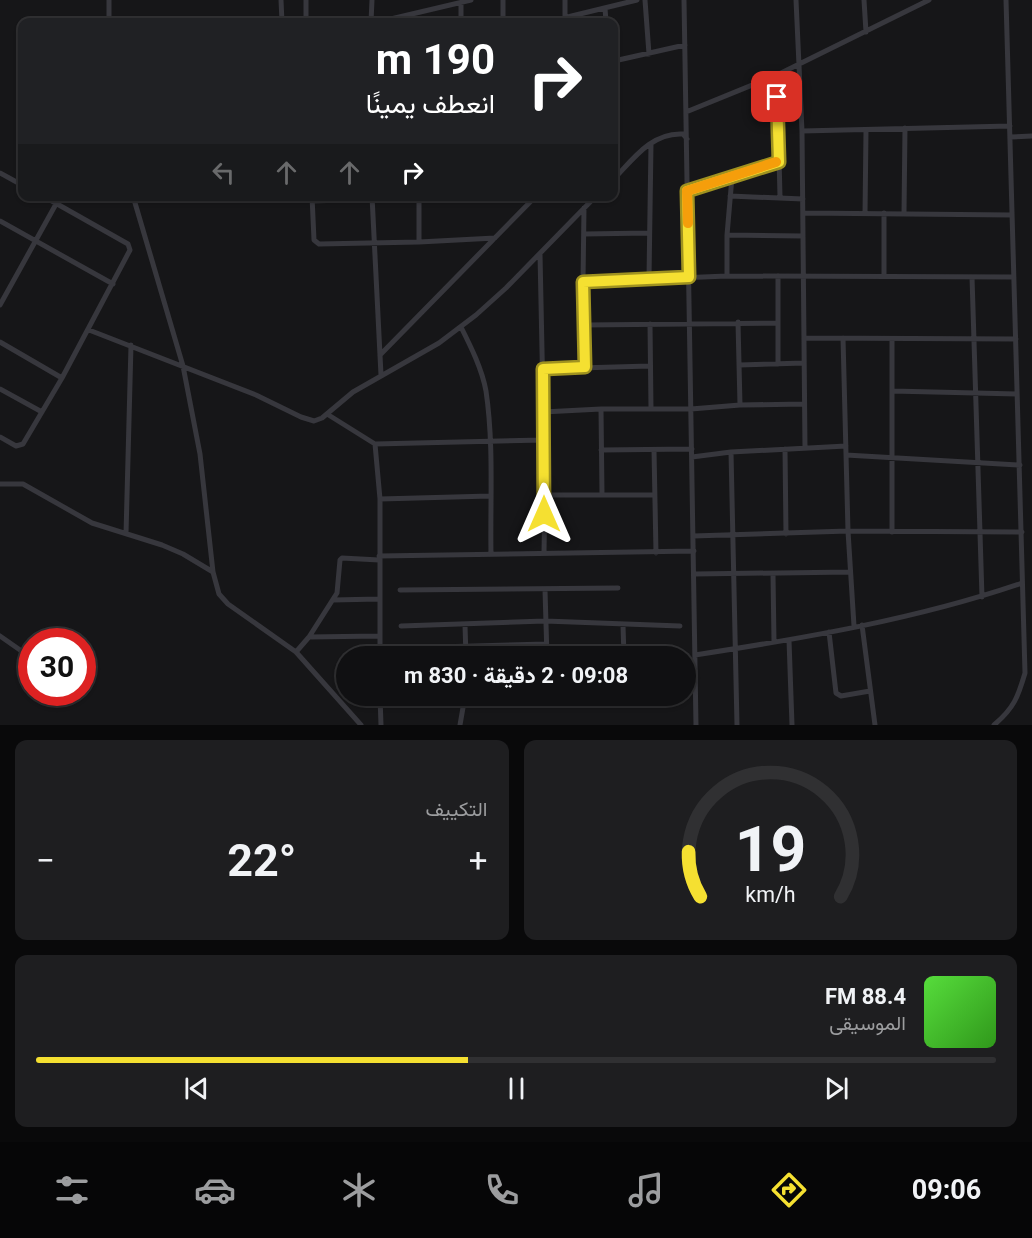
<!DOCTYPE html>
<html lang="ar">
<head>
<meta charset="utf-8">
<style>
	:root { --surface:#101012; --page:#1e1e20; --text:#f1f3f6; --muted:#9c9d9f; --line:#303032; --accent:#f5e031 }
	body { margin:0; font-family:Roboto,Vazirmatn,sans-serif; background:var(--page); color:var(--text); direction:rtl; height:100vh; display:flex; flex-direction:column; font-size:22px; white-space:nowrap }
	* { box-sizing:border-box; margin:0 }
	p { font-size:20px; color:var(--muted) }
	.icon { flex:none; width:33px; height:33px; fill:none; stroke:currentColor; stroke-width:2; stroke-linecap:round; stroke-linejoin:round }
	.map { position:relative; height:725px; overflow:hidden; direction:ltr }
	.panel { display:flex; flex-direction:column; gap:15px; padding:15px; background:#09090a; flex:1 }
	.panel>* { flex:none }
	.top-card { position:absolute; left:18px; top:18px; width:600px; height:183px; border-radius:12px; box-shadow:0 2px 4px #0004,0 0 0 2px var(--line); direction:rtl; background:#202124; color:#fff; overflow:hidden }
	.speed { position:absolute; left:18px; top:628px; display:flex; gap:12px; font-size:30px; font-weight:700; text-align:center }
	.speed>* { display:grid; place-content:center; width:78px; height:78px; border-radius:50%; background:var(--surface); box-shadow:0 2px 4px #0004,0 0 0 2px var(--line); line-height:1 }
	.speed .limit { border:9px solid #d22; background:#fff; color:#111 }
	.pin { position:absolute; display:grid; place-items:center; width:51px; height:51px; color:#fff; margin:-26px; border-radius:12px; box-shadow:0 3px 9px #0006 }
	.me { position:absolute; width:66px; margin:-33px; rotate:0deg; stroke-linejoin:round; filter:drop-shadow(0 0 4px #0008) }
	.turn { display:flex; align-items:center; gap:21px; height:126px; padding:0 24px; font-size:27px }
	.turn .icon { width:78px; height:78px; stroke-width:2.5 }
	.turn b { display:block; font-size:42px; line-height:51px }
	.lanes { display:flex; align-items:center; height:57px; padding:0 24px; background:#0003; justify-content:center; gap:30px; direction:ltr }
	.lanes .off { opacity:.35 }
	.big { font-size:45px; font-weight:700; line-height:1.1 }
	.panel .widget { flex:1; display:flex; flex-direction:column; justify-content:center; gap:9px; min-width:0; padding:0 21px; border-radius:12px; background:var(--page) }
	.panel .dial { align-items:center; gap:0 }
	.dial svg { height:156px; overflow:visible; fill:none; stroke:var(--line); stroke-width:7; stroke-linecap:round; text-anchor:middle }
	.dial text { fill:var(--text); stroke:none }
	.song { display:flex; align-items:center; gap:18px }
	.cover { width:72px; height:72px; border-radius:9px; background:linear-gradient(135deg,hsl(110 70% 55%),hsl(110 70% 35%)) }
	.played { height:6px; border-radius:3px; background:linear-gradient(90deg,var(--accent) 45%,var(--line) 45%) }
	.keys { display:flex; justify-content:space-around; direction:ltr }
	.heat { display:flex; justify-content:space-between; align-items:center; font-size:33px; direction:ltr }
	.panel .tiles { flex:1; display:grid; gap:15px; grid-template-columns:1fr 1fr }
	.widget:last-child { grid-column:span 2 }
	.trip { position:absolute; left:336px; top:646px; width:360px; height:60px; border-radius:30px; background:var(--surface); box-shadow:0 2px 4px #0004,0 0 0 2px var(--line); font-weight:700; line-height:60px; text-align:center; direction:rtl }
	.dock { display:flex; height:96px; justify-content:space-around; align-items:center; background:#060607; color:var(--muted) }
	.dock .icon { width:42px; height:42px }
	.dock .selected { color:var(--accent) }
	.dock b { font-size:27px; color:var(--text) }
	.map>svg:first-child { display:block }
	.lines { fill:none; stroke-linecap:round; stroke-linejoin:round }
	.minor { stroke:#37373d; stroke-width:5 }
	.route-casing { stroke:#9f9220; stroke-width:15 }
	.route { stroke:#f5e031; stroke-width:10 }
	.slow { stroke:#f59e0b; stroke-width:10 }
</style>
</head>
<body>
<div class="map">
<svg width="1032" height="725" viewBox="0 0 1032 725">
	<rect width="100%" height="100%" fill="#161618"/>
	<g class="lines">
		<!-- minor -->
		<path class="minor" d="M109,0v22
			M281,0l1,22
			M503,0v22
			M565,0v22
			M645,0l4,54
			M684,0l12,725
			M796,0l6,131 3,317
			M864,0l2,32
			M461,3v19
			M605,8l1,14
			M306,22v-22
			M371,22l1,-22
			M378,22l93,-22
			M547,22l90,-22
			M614,61l71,-16
			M777,75l3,122
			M686,112l91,-37 152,-75
			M802,131l208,-5
			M1010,137l22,-1
			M0,173l22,12
			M614,179c19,-20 38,-47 69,-45l4,5
			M687,191l92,-29
			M133,196l50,170 17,88 13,118 6,22 9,10 68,48 65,73
			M312,196l2,44 5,4 100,-2 76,-4
			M372,196l9,179
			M419,196v46
			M730,196l73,3
			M419,197l113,3
			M312,201l60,-2
			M584,208l-1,74 2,85
			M803,213l209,2
			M904,213l1,-85
			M865,214l1,-83
			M0,221l113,63
			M584,234l65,-1
			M727,235l76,1
			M540,254l5,241 -1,57
			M727,276v-41l5,-58
			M884,276v-63
			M972,277l10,320
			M649,278l2,-134
			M583,282l144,-6 287,1
			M0,305l56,-101
			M738,322l2,83
			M650,324l1,85
			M584,325l194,-2
			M461,327c10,20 21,42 25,64 8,54 4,110 5,163
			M89,330l167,65 45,22 13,4 8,-3 31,-26 86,-49 37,-28 30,-27 90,-92
			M805,338l211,1
			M843,338l5,193 6,95
			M0,342l62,36
			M380,355l156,-159
			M778,364v-88
			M739,365l65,-2
			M543,369l107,-3
			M0,389l42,23
			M892,391l125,3
			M601,409l1,85
			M543,412l58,-3h90l49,-4 64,-1
			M327,414l48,30 5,55v158
			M0,437l16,9 7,-2 39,-66 68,-128 -2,-6 -85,-48
			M375,444l169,-4
			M785,449l1,85
			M601,450l91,-1
			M654,450l2,103
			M731,452l6,273
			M846,455l174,10
			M692,457l39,-5 115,-6
			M0,484h23l69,39 70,22 21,9 30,18
			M545,495h109
			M380,499l110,-3
			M892,532v-193
			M126,534l5,-189
			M693,536l155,-5 174,1
			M379,556l315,-5
			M694,574l156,-2
			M773,574l1,68
			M400,590l218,-2
			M545,590l2,67
			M333,600l46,-1
			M465,625l1,32
			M623,625l1,32
			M862,625l13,100
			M401,626l144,-5 135,5
			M829,632l7,61 5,3 29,-5
			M0,636l30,21
			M309,637l70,-1
			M789,640l3,85
			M400,648l146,-4
			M296,652l13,-15 28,-44 3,-33 2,-2 37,2
			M695,655c110,-17 222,-36 327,-72
			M686,664h9
			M380,696l1,29
			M460,725l5,-29
			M994,725c20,-17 24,-28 31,-52l-19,-673"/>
	</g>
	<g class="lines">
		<!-- route casing -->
		<g class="route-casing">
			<path id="route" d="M544,514l-1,-145 42,-2 -2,-85 106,-5 -2,-86 92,-29 -2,-65"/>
		</g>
		<!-- route -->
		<use href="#route" class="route"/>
		<!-- slow -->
		<path class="slow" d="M688,223l-1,-32 89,-29"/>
	</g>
</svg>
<div class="speed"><div class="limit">30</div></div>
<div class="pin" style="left:777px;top:97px;background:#d93025"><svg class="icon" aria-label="arrive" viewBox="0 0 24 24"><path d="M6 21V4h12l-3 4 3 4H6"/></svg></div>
<svg class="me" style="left:544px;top:514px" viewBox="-20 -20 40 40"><path d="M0-17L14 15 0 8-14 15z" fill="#f5e031" stroke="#fff" stroke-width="4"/></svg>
<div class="trip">09:08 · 2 دقيقة · 830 m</div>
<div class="top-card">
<div class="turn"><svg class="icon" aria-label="right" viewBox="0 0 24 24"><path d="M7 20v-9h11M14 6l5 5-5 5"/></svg><div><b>190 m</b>انعطف يمينًا</div></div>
<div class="lanes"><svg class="icon off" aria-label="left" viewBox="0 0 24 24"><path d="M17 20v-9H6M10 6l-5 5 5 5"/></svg><svg class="icon off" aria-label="ahead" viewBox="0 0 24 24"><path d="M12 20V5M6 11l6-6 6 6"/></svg><svg class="icon off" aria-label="ahead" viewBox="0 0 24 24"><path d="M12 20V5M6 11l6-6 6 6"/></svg><svg class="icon" aria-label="right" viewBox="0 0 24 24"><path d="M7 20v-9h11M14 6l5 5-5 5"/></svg></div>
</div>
</div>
<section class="panel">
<div class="tiles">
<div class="widget dial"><svg viewBox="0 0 100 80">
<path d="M14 69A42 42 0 1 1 86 69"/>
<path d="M14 69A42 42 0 0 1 8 46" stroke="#f5e031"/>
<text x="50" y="56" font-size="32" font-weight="700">19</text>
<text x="50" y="72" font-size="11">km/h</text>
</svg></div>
<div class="widget"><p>التكييف</p>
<div class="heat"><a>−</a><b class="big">22°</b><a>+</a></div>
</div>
<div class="widget">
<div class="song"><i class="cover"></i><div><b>88.4 FM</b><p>الموسيقى</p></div></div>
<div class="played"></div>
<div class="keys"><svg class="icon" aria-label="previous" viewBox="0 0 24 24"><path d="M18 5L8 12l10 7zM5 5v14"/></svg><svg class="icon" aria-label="pause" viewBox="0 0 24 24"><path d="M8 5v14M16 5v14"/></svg><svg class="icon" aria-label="next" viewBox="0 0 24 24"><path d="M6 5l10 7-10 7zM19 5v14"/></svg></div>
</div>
</div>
</section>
<nav class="dock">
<b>09:06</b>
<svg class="icon selected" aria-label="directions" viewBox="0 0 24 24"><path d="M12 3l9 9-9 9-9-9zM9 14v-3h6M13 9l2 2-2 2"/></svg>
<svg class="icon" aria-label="music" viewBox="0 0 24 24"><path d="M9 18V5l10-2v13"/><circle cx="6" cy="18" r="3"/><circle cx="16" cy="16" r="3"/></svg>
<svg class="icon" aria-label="phone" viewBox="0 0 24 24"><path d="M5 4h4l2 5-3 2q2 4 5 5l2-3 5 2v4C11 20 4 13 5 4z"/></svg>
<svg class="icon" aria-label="climate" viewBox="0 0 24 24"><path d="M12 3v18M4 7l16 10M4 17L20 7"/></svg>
<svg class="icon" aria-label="car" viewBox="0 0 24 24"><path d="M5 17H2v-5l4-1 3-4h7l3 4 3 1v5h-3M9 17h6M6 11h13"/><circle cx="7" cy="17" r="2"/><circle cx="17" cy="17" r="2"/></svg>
<svg class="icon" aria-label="filters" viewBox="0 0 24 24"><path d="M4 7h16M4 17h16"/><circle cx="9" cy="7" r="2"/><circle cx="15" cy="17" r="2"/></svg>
</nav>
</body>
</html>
